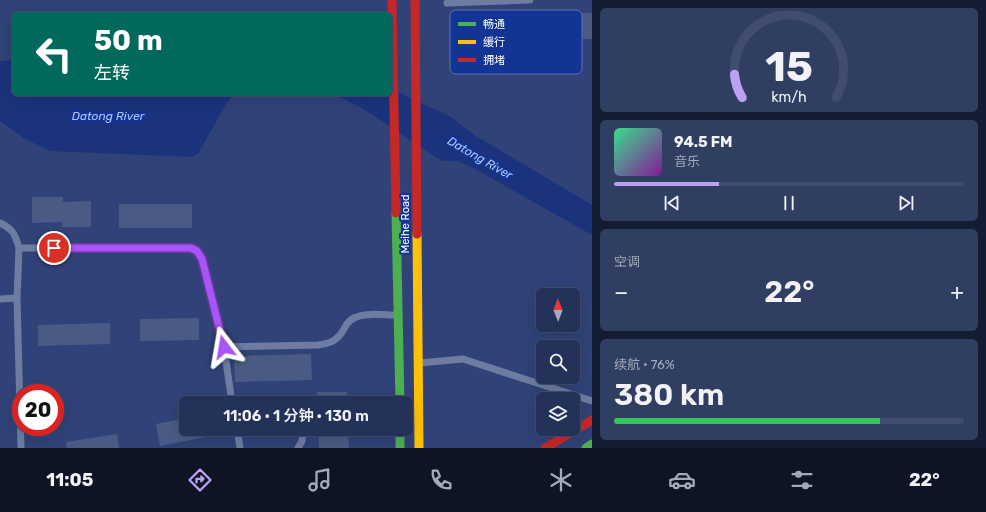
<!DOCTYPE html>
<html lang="zh">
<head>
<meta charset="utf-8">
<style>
	:root { --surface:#243259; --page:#303e62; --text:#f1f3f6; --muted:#a3aaba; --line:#414d6f; --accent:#bca0f2 }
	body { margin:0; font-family:Rubik,"Noto Sans SC",sans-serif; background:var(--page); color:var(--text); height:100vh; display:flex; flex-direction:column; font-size:15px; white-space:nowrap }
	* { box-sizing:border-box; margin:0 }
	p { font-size:13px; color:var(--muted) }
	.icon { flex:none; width:22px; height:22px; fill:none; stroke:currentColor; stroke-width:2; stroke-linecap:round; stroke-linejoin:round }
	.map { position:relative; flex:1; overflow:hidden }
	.sheet { display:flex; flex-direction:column; gap:8px; padding:8px; background:#141c31; width:394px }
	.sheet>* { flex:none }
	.top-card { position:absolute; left:12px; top:12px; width:380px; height:84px; border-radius:6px; box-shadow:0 4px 16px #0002,0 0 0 1px var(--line); background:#00695c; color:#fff; overflow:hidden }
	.needle { width:26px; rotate:359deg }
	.controls { position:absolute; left:536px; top:288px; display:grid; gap:8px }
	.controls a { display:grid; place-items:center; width:44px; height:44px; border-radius:6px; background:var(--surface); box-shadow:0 4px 16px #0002,0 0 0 1px var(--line); font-size:20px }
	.speed { position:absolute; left:12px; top:384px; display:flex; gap:8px; font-size:20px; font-weight:700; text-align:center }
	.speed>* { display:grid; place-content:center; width:52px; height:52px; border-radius:50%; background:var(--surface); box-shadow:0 4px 16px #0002,0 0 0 1px var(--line); line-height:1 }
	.speed .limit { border:6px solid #d22; background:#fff; color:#111 }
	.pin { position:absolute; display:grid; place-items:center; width:34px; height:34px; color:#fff; margin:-17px; border:2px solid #fff; border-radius:50%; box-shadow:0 1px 4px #0007 }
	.me { position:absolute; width:44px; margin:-22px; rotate:346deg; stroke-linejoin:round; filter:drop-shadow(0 0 3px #0008) }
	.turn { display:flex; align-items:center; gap:14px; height:84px; padding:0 16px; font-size:18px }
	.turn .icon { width:52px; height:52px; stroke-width:2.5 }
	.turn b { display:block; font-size:28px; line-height:34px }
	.big { font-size:30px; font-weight:600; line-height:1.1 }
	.sheet .tile { flex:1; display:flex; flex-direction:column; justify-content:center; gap:6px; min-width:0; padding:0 14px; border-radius:6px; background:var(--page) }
	.sheet .dial { align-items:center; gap:0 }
	.dial svg { height:104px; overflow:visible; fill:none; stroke:var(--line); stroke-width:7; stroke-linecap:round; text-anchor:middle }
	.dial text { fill:var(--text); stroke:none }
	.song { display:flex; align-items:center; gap:12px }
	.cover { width:48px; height:48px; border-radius:6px; background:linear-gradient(135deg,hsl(150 70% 55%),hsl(290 70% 35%)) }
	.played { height:4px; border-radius:2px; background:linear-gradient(90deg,var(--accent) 30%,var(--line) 30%) }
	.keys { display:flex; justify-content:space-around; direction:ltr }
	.heat { display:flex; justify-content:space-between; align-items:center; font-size:22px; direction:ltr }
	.charge { height:6px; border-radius:3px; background:linear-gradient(90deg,#34c759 76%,var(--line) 0) }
	.trip { position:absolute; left:179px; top:396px; width:234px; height:40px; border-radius:6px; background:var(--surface); box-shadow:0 4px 16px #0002,0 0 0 1px var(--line); font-weight:600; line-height:40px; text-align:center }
	.menu { display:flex; height:64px; justify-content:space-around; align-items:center; background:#0e1424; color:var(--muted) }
	.menu .icon { width:28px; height:28px }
	.menu .selected { color:var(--accent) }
	.menu b { font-size:18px; color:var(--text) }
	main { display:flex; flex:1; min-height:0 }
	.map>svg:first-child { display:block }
	.water { fill:#1a337c }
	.building { fill:#4b5a85 }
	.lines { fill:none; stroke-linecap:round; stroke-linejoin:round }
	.lane { stroke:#6e7ca2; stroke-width:7 }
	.fast { stroke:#4caf50; stroke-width:9 }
	.slow { stroke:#ffc107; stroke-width:9 }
	.jam { stroke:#c62828; stroke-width:9 }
	.route-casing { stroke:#6d37a1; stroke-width:10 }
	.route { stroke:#a855f7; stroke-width:7 }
	.labels { text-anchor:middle; stroke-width:4; stroke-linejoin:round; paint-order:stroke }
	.street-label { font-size:11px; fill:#fff; stroke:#123495 }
	.water-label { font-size:12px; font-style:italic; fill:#adc3fa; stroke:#123495 }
	.key { fill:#123495; stroke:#5971b5; stroke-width:1 }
	.key-label { font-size:11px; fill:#fff }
</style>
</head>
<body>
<main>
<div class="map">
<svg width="592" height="448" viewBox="0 0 592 448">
	<rect width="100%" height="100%" fill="#304277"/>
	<!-- water -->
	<path class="water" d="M14,60v34h219l-11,17 -24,43 -6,3 -142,-6 -25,-12 -25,-18v-60z
		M390,88l61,29 25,19 116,69v30l-115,-65 -19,-9h-16l-77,-51 -30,-16h55z"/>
	<!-- building -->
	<path class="building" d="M592,13v26l-134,2 -1,-26z
		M32,197h31v5l28,-1v26h-29v-5l-30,1z
		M119,204h73v24h-73z
		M199,318v22l-59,1v-22z
		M110,323v21l-72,2v-21z
		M311,354l1,26 -77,2 -1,-26z
		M317,392h30v11h-29z
		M186,418v11h35v5l-61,12 -4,-22z
		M318,429h30l1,19h-30z
		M117,434l2,14h-52l-1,-6z"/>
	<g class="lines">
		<!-- lane -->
		<path class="lane" d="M447,3l83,-3
			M0,223c13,6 15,11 19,25l-2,50 4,150
			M19,248h172l6,3 4,8 23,88 8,56
			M0,299l17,-1
			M224,347l94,-2c7,-1 15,-2 20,-8 7,-6 6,-14 16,-19 12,-6 30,-3 44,-3
			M419,363l44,-4 129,42
			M232,399h67l3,4
			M237,429l3,19
			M298,448l4,-7 2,-12"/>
		<!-- fast -->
		<path class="fast" d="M396,213l4,190
			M400,429v19
			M586,448l6,-4"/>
		<!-- slow -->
		<path class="slow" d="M417,234l2,214"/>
		<!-- jam -->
		<path class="jam" d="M392,0l4,213
			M415,0l2,234
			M545,448l47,-28"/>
	</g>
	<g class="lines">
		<!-- route casing -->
		<g class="route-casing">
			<path id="route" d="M54,248h137l6,3 5,8 22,88"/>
		</g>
		<!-- route -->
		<use href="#route" class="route"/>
	</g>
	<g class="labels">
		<!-- street labels -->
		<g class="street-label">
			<text transform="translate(405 224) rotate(-90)" y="4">Meihe Road</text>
		</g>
		<!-- water labels -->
		<g class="water-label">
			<text x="108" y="120">Datong River</text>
			<text transform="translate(480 158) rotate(30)" y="4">Datong River</text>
		</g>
	</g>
	<!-- legend -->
	<rect x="450" y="10" width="132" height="64" rx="6" class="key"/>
	<rect x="458" y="22" width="18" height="4" fill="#4caf50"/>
	<rect x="458" y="40" width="18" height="4" fill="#ffc107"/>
	<rect x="458" y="58" width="18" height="4" fill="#c62828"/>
	<g class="key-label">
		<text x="483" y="28">畅通</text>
		<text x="483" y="46">缓行</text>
		<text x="483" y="64">拥堵</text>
	</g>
</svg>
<div class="controls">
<a><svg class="needle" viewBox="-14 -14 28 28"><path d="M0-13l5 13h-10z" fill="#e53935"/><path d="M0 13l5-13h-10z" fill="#a3aaba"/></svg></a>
<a><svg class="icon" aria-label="search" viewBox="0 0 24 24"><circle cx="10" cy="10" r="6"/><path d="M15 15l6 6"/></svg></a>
<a><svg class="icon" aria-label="layers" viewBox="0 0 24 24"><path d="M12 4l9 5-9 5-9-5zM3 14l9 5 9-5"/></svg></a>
</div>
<div class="speed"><div class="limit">20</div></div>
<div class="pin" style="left:54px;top:248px;background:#d93025"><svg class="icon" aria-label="arrive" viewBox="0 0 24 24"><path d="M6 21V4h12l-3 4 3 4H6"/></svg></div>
<svg class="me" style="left:224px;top:347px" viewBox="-20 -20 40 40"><path d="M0-17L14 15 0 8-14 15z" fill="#a855f7" stroke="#fff" stroke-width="4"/></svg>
<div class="trip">11:06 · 1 分钟 · 130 m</div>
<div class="top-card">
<div class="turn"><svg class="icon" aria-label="left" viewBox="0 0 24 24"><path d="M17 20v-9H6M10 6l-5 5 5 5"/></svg><div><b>50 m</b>左转</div></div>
</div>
</div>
<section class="sheet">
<div class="tile dial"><svg viewBox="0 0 100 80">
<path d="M14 69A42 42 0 1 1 86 69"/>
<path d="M14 69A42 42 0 0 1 8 51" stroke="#bca0f2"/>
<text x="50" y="56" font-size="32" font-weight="700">15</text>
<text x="50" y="72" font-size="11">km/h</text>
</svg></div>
<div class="tile">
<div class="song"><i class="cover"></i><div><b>94.5 FM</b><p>音乐</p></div></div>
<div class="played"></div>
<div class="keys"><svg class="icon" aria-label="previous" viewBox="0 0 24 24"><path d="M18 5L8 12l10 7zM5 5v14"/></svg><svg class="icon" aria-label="pause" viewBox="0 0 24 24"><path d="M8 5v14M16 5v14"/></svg><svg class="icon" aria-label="next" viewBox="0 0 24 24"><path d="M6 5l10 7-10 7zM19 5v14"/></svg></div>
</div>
<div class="tile"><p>空调</p>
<div class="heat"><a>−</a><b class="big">22°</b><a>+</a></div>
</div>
<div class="tile"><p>续航 · 76%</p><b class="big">380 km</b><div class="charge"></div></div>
</section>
</main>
<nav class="menu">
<b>11:05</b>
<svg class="icon selected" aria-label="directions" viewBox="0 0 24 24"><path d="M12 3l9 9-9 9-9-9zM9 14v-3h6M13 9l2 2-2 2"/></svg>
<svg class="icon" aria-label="music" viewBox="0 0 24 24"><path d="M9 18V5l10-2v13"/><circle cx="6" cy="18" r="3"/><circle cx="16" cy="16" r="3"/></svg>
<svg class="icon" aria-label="phone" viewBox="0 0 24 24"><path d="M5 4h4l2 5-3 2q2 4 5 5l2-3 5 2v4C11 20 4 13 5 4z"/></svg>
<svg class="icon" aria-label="climate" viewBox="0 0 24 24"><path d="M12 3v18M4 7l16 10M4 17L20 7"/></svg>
<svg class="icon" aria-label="car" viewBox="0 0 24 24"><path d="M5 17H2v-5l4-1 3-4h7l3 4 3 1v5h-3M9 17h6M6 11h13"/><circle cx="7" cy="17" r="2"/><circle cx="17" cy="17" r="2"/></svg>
<svg class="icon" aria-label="filters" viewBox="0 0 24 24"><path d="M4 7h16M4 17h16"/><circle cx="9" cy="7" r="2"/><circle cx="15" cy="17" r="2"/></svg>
<b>22°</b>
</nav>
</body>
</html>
